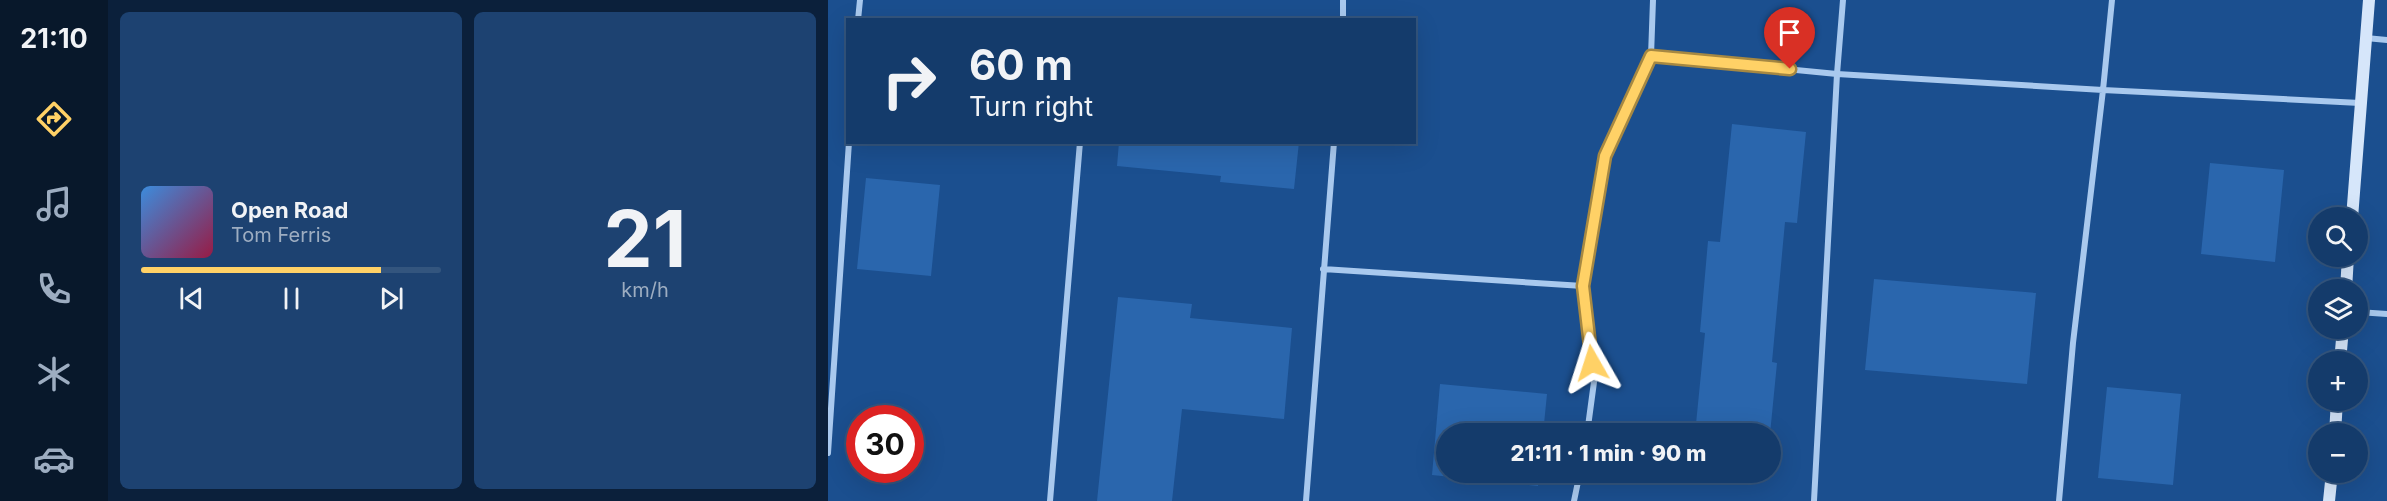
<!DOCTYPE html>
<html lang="en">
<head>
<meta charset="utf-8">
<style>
	:root { --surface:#143b6b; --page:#1d4271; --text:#f1f3f6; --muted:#9dadc1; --line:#33557e; --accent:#ffd166 }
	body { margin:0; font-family:Inter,sans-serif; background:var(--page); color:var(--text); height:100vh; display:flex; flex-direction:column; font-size:22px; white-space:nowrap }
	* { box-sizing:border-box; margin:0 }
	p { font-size:20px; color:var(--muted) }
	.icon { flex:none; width:33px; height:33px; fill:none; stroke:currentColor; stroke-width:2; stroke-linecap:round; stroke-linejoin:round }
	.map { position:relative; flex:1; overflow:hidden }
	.drawer { display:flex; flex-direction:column; gap:12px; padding:12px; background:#0b203b; width:720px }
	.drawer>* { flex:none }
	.top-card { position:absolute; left:18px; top:18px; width:570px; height:126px; border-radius:0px; box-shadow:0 6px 24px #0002,0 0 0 2px var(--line); background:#143b6b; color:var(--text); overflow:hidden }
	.buttons { position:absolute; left:1480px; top:207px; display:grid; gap:12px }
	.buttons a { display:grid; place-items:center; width:60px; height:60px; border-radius:50%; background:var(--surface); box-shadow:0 6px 24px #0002,0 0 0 2px var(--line); font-size:30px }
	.speed { position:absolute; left:18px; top:405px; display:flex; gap:12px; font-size:30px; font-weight:700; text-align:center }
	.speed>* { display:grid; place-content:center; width:78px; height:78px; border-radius:50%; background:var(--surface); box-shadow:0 6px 24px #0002,0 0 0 2px var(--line); line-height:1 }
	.speed .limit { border:9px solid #d22; background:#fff; color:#111 }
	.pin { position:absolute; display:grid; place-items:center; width:51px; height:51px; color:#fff; margin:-62px -26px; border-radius:50% 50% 50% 0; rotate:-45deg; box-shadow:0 0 6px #0007 }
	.pin .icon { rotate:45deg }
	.me { position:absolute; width:66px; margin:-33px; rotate:354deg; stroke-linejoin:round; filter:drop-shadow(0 0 4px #0008) }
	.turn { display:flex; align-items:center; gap:21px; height:126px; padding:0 24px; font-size:27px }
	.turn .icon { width:78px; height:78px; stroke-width:2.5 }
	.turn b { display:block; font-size:42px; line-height:51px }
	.drawer .tile { flex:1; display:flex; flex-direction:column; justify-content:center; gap:9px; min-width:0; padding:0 21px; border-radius:9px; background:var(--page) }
	.drawer .dial { align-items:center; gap:0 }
	.dial b { font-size:78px; line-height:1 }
	.song { display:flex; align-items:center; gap:18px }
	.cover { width:72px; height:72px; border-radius:9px; background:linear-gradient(135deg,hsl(210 70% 55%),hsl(340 70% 35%)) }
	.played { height:6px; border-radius:3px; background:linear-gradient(90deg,var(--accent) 80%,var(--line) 80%) }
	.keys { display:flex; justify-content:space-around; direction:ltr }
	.drawer .tiles { flex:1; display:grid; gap:12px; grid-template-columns:repeat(2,1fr) }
	.trip { position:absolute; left:608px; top:423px; width:345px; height:60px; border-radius:30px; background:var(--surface); box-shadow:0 6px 24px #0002,0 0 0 2px var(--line); font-weight:800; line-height:60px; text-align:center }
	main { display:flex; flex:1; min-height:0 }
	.dock { display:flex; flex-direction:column; width:108px; justify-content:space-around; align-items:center; background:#08182b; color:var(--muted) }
	.dock .icon { width:42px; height:42px }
	.dock .on { color:var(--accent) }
	.dock b { font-size:27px; color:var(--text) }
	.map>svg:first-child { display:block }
	.building { fill:#2a66ad }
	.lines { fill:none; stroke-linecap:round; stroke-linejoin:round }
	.street { stroke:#a9c9ee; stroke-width:6 }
	.secondary { stroke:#d6e6fa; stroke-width:12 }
	.route-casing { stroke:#a68842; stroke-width:15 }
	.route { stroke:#ffd166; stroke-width:10 }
</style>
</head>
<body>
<main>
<nav class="dock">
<b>21:10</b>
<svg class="icon on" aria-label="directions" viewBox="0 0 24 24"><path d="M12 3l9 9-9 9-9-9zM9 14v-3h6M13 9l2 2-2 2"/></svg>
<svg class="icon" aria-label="music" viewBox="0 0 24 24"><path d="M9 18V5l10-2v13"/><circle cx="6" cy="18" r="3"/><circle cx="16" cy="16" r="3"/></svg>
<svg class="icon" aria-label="phone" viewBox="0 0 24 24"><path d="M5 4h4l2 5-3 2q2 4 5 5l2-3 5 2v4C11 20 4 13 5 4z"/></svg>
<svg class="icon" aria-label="climate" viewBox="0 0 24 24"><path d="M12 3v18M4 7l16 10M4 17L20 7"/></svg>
<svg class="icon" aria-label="car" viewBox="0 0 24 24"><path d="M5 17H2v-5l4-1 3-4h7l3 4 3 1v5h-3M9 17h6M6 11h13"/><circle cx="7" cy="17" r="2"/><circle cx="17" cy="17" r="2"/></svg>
</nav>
<section class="drawer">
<div class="tiles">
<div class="tile">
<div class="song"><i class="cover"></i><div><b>Open Road</b><p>Tom Ferris</p></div></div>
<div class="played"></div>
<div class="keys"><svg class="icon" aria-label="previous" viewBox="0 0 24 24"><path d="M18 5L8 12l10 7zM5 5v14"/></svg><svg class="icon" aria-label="pause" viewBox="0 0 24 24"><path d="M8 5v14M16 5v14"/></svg><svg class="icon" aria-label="next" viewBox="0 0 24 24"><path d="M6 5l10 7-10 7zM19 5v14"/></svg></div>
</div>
<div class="tile dial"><b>21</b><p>km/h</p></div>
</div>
</section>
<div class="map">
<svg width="1559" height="501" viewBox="0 0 1559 501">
	<rect width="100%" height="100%" fill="#1b4f8f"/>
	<!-- building -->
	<path class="building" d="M904,124l74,8 -9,91 -12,-1 -13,140 5,1 -7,71h-75l10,-101 -5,-1 8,-91 12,1z
		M291,142h180l-5,47 -74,-7 1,-6 -104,-10z
		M1382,163l74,7 -9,92 -74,-8z
		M38,178l74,7 -9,91 -74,-7z
		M1046,279l162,14 -9,91 -162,-14z
		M290,297l74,7 -2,14 102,10 -8,91 -102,-10 -10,92h-75z
		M612,384l107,10 -4,40h-97v38h93l-1,14 -106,-11z
		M1279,387l74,7 -8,91 -75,-7z"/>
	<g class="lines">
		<!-- street -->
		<path class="street" d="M30,20l2,-20
			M515,20v-20
			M1538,38l21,2
			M823,56l186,18 266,16 257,13
			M495,269l260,17
			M1530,312l29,2
			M759,434l7,-52 -11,-96 22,-130 46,-100 2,-56
			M0,453l21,-311
			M222,501l30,-359
			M478,501l28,-359
			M746,501l6,-29
			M986,501l23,-427 6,-74
			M1231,501l14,-158 30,-253 9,-90"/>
		<!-- secondary -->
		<path class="secondary" d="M1524,218l17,-218
			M1518,290l2,-34
			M1512,362l3,-34
			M1507,434l2,-34
			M1501,501l3,-29"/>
	</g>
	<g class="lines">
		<!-- route casing -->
		<g class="route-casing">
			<path id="route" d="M764,363l-9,-77 22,-130 46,-100 139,13"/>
		</g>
		<!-- route -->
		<use href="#route" class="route"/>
	</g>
</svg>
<div class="buttons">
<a><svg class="icon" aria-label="search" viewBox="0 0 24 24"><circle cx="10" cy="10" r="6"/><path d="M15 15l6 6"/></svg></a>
<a><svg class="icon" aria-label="layers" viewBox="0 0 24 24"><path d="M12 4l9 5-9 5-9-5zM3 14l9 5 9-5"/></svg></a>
<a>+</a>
<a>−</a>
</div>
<div class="speed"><div class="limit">30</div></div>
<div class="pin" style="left:962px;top:69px;background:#d93025"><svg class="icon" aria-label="arrive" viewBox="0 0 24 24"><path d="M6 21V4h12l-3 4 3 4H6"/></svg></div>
<svg class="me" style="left:764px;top:363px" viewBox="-20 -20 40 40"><path d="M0-17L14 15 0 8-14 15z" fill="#ffd166" stroke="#fff" stroke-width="4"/></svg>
<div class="trip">21:11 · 1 min · 90 m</div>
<div class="top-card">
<div class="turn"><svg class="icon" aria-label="right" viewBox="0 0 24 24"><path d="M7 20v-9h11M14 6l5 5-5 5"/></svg><div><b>60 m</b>Turn right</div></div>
</div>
</div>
</main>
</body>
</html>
